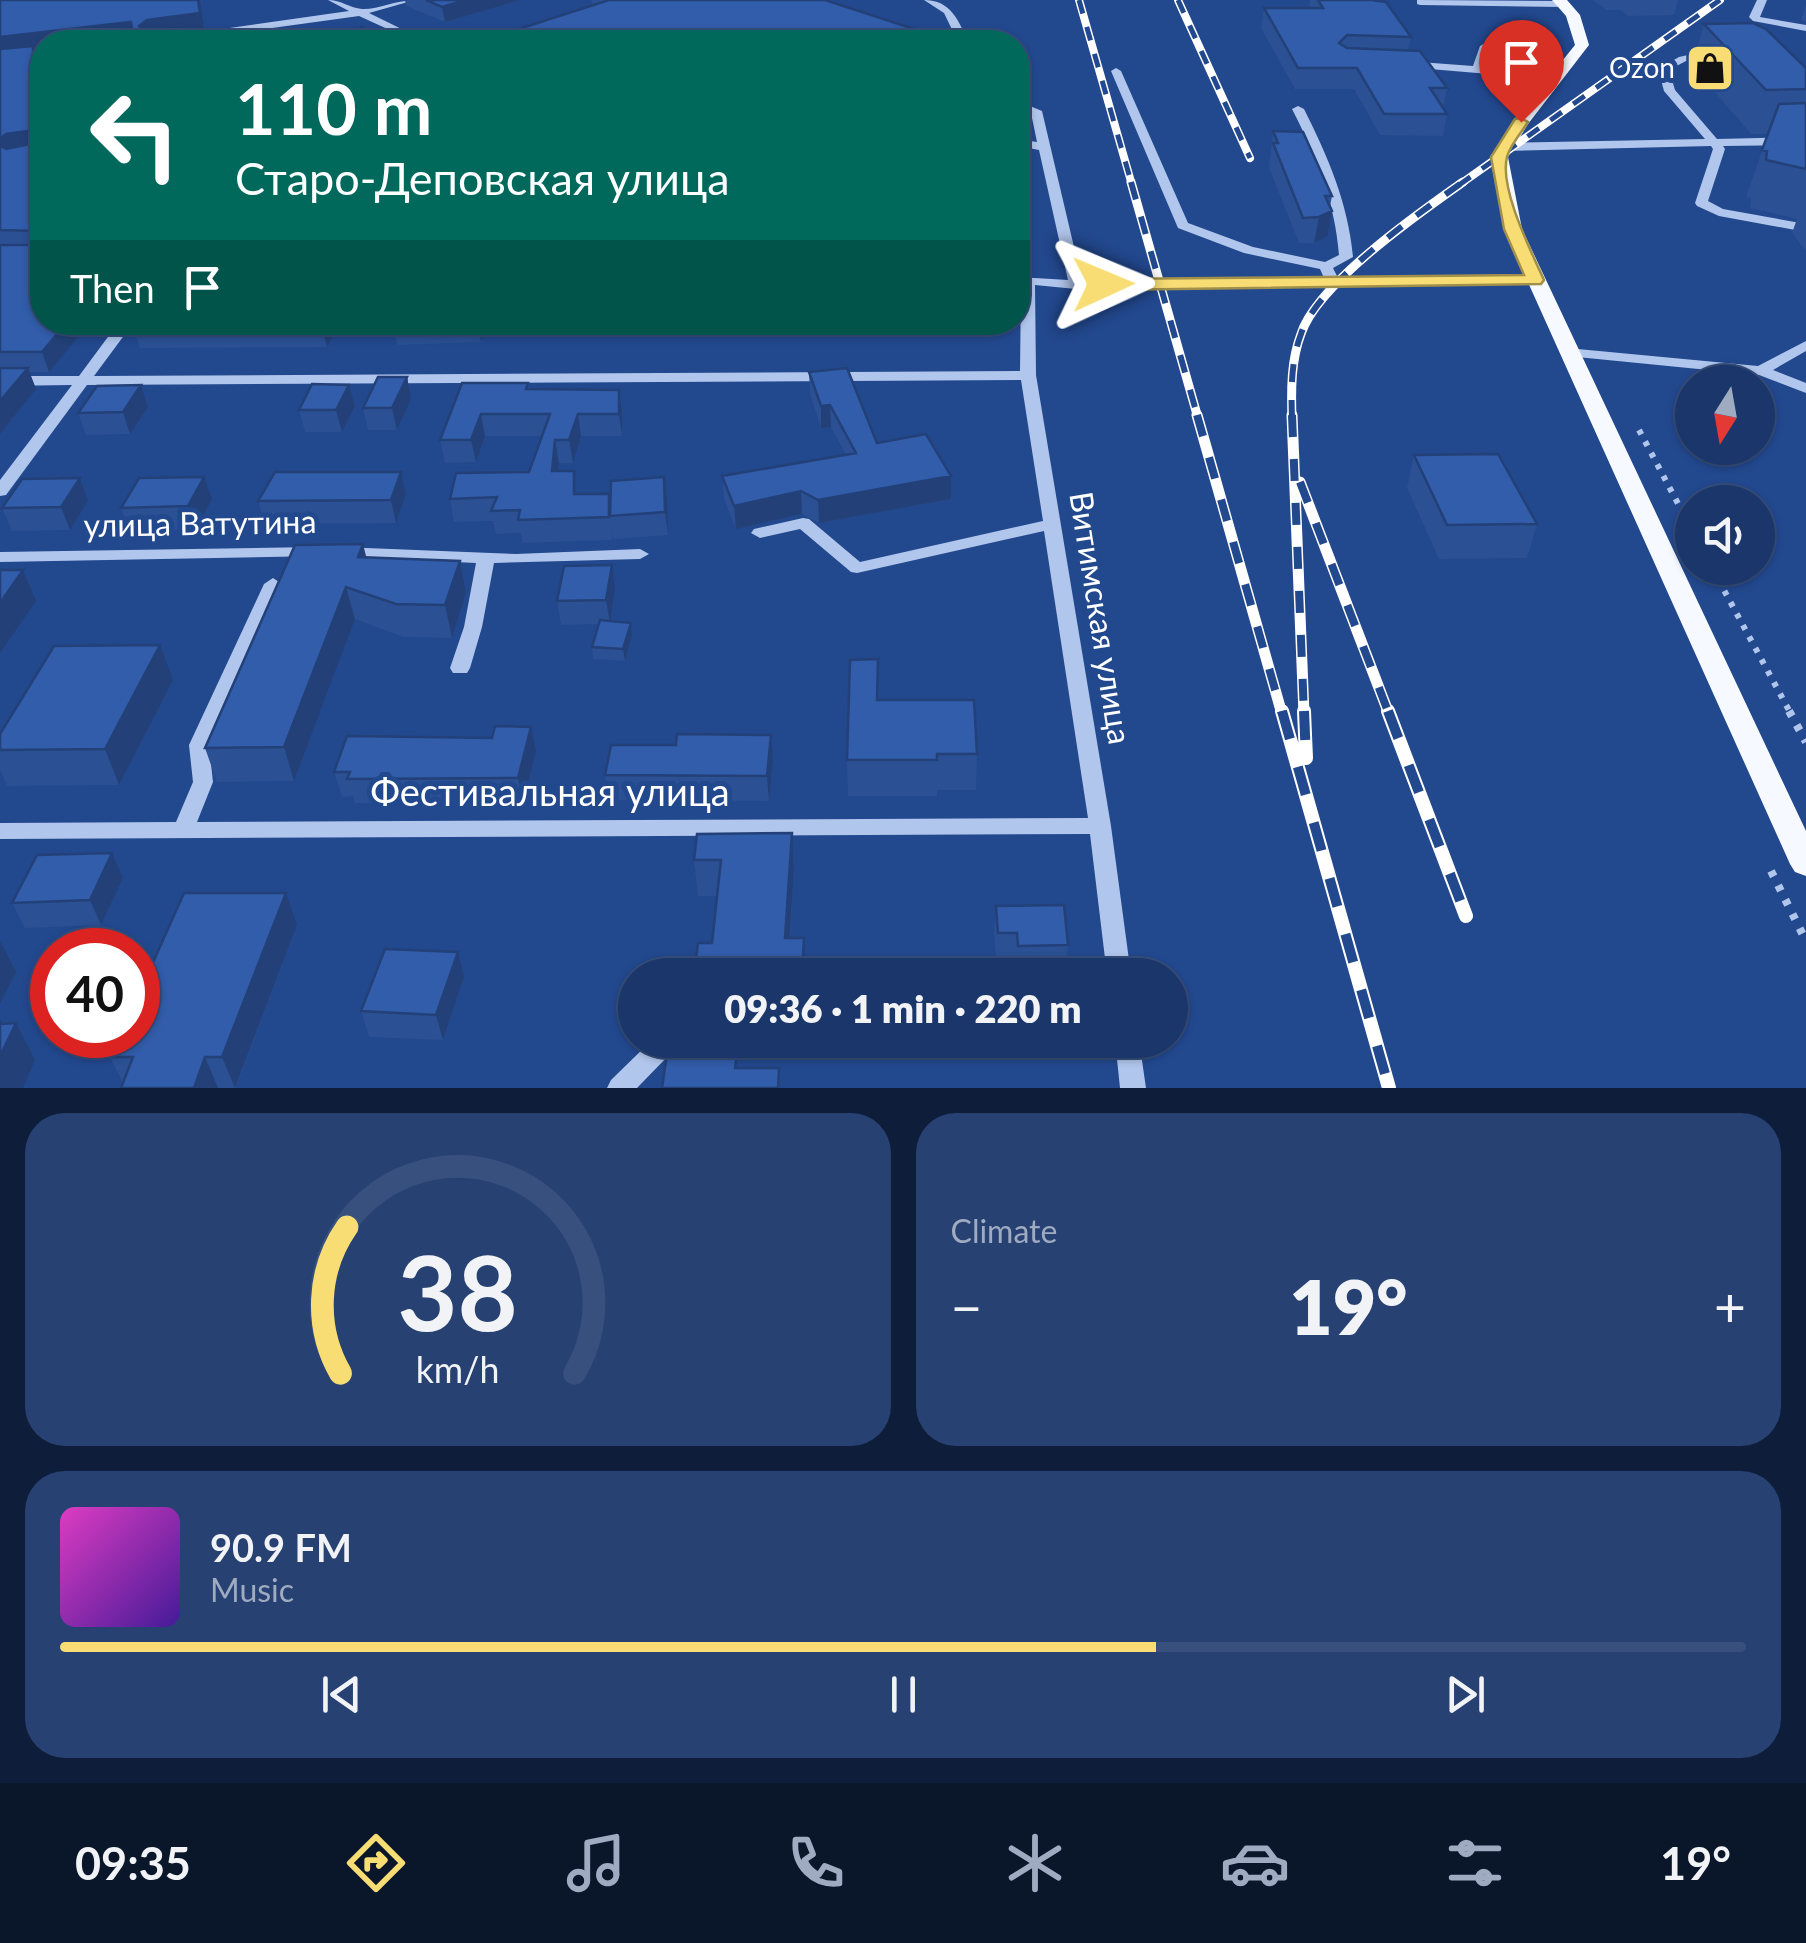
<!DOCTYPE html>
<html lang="en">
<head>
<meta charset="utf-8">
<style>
	:root { --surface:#1a366a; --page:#274172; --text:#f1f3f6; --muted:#9fabc1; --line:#38507e; --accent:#f7dd74 }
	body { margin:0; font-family:Lato,sans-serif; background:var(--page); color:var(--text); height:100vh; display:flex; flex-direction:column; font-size:38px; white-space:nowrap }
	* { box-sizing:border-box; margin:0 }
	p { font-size:32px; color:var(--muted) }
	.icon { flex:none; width:55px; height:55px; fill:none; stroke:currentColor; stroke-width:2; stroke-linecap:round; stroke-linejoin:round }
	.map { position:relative; height:1088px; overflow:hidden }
	.panel { display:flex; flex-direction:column; gap:25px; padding:25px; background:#0e1e3a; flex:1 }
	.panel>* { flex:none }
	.hud { position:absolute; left:30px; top:30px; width:1000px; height:305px; border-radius:40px; box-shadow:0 2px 8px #0004,0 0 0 2px var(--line); background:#00695c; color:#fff; overflow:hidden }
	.needle { width:65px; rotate:191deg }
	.tools { position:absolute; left:1675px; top:365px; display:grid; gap:20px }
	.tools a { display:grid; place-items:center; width:100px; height:100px; border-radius:50%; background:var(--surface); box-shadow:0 2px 8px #0004,0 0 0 2px var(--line); font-size:50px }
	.speed { position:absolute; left:30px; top:928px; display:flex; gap:20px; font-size:50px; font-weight:700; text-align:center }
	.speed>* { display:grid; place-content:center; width:130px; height:130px; border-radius:50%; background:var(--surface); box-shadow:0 2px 8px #0004,0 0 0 2px var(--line); line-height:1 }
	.speed .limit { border:15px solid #d22; background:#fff; color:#111 }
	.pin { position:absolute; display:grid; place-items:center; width:85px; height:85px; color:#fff; margin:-102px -42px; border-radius:50% 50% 50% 0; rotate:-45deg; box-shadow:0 0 10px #0007 }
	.pin .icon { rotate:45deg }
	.me { position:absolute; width:110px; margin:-55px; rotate:89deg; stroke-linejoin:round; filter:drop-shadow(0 0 8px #0008) }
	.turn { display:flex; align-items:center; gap:35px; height:210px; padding:0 40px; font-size:45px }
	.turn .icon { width:130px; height:130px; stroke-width:2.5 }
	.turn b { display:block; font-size:70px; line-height:85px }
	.then { display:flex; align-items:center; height:95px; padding:0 40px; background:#0003; gap:20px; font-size:38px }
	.big { font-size:75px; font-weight:800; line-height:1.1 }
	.panel .card { flex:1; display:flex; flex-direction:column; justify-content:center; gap:15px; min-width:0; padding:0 35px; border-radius:40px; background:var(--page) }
	.panel .dial { align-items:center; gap:0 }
	.dial svg { height:260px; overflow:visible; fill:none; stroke:var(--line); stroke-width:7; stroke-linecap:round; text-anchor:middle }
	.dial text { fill:var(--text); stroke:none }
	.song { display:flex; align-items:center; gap:30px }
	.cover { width:120px; height:120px; border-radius:15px; background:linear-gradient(135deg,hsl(310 70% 55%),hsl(260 70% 35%)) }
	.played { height:10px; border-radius:5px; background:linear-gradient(90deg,var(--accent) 65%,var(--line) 65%) }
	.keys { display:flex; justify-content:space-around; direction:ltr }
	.heat { display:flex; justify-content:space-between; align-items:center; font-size:55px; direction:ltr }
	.panel .tiles { flex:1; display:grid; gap:25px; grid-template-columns:1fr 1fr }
	.card:last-child { grid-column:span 2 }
	.trip { position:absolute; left:618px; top:958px; width:570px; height:100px; border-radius:50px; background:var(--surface); box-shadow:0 2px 8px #0004,0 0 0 2px var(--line); font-weight:800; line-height:100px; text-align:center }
	.tabs { display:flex; height:160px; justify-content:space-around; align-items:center; background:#0a162a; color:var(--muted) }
	.tabs .icon { width:70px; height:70px }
	.tabs .current { color:var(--accent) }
	.tabs b { font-size:45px; color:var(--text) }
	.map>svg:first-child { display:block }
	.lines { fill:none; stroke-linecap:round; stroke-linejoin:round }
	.path-far1 { stroke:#b1c6ec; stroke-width:6; stroke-dasharray:5 8; stroke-linecap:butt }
	.path { stroke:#b1c6ec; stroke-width:8; stroke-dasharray:6 10; stroke-linecap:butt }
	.minor { fill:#b1c6ec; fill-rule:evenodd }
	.major { fill:#f6f9ff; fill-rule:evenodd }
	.rail-far3-casing { stroke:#fff; stroke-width:8 }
	.rail-far2-casing { stroke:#fff; stroke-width:9 }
	.rail-far1-casing { stroke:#fff; stroke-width:11 }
	.rail-casing { stroke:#fff; stroke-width:14 }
	.rail-far3 { stroke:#22488e; stroke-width:5; stroke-dasharray:14; stroke-linecap:butt }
	.rail-far2 { stroke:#22488e; stroke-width:6; stroke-dasharray:18; stroke-linecap:butt }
	.rail-far1 { stroke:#22488e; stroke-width:8; stroke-dasharray:22; stroke-linecap:butt }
	.rail { stroke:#22488e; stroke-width:10; stroke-dasharray:29; stroke-linecap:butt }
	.wall { fill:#2b5093 }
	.shaded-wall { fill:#234178 }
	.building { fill:#325dab; stroke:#234178; stroke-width:2.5 }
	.route { fill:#f7dd74; stroke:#a1904b; stroke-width:2.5 }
	.labels { text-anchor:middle; stroke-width:10; stroke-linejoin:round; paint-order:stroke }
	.far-poi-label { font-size:28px; fill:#fff; stroke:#22488e; text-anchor:end }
	.street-label { font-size:32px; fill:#fff; stroke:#22488e }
	.near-street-label { font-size:38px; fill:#fff; stroke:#22488e }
</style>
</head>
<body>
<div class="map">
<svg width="1806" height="1088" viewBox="0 0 1806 1088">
	<rect width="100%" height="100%" fill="#22488e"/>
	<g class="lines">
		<!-- path-far1 -->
		<path class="path-far1" d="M1639,430l53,100
			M1712,568l79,146"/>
		<!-- path -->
		<path class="path" d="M1789,711l17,31
			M1771,871l35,70"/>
		<!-- minor -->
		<path class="minor" d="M328,0c13,0 22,8 34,9 14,1 35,-9 53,-9l-46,13 59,29h-12l-57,-26 -189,26h-23l5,-3 197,-28z
			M924,0c27,0 35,21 44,42h-10l-14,-29z
			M1417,0l146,1 5,3 -5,3 -143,-2 -3,-1z
			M1757,0h10l-7,17 46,8v6l-53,-10 -4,-4z
			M1491,40l5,3 -6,5 -7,19 76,15 -5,3 -65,-11 -83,-7 -5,-3 5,-3 67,5 7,-20z
			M1715,49l5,3 -1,2 -33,7 -17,9 6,20 42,49 89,-2v8l-83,1 2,3 -17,52 15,8 83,15v8l-87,-16 -22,-10 -2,-3 18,-54 -2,-3 -206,5 -6,-4 6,-4 200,-4 -41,-48 -6,-22 21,-12z
			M42,52v6l-42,4v-6z
			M1116,68l5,3 67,152 65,24 72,15 14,-7c-4,-53 -23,-99 -47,-146l6,-3 6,3c24,48 44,94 49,148l-20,11 5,10 197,-2 7,4 -7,4 -459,5 -41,-4 1,90 75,451 20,149h-24l-17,-141 -1090,5v-16l176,-1 17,-40 -4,-37 75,-161 9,-6 9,6 -73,161 4,37 -16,40 891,-4 -44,-287 -187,42 -6,-1 -51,-43 -40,9 -9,-5 3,-4 49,-11 6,1 51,43 183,-41 -22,-141 -934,5 -81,110 -6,1v-16l72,-95 -72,1v-10h79l40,-54h15l-40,54 926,-5 1,-87 -3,-1v-6l50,3 -29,-130 -21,-4v-7l19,3 -6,-29 -13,-5v-7l24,10 40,170 242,-3 -4,-9 -76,-16 -66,-25 -67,-157z
			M1806,341v10l-33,19 33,13v10l-47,-18 -192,-19 -7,-4 7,-4 191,18z
			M315,547l6,1 3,4 -3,4 -321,6v-10z
			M341,547l175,7 124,-5 9,5 -9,5 -146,4 -12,64 -12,41 -3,5h-14l-3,-5 14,-41 12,-64 -141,-7 -3,-4z
			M652,1040h182l-3,7 -9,3 -152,4 -33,34h-30l4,-8z
			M1115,1040h24l7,48h-26z"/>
		<!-- major -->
		<path class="major" d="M1552,0h15l13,15 9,30 -61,79 -20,33 14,72 284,602v45l-11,-4 -5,-8 -286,-635 -14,-72 25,-38 60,-74 -9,-29z"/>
		<!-- rail-far3 casing -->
		<g class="rail-far3-casing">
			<path id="rail-far3" d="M1079,0l53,185
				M1178,0l72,158
				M1459,185l261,-185"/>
		</g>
		<!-- rail-far2 casing -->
		<g class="rail-far2-casing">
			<path id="rail-far2" d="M1131,182l67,236
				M1292,418c-1,-28 -1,-58 9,-84 16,-50 118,-121 162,-152"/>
		</g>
		<!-- rail-far1 casing -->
		<g class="rail-far1-casing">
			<path id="rail-far1" d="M1197,415l85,299
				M1292,415l12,299
				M1300,482l89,232"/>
		</g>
		<!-- rail casing -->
		<g class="rail-casing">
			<path id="rail" d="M1282,711l107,377
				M1304,711l2,47
				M1388,711l78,205"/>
		</g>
		<!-- rail-far3 -->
		<use href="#rail-far3" class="rail-far3"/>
		<!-- rail-far2 -->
		<use href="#rail-far2" class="rail-far2"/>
		<!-- rail-far1 -->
		<use href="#rail-far1" class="rail-far1"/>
		<!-- rail -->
		<use href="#rail" class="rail"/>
	</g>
	<!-- wall -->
	<path class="wall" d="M0,0h200l4,28 -170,21 4,13 4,260h38l-4,4 3,10 -30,36h-20l7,17 -36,45z
		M405,0h115l-75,22 -39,-16z
		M591,0h234l129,42h-430l-2,-14 73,-23 -3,-2z
		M1310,0h61l40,37 -3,13 39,38 -4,20 4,6 -4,22 -63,-1 -26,-46h-59l-34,-61 3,-20h45z
		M1593,0h85l-4,15 -46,1 -7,-6h-15z
		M1806,4v18l-5,-2z
		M1704,24l102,44v183l-14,-18 5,-14 -47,-11 1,-10 -5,-1 22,-63h-17l-59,-68z
		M1273,131l59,65 -2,10 2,5 -4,25 -14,7h-15l-30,-75z
		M132,322h209l-14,25 -187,1z
		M392,322h95l-6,20 -84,3z
		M809,372l68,71 74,56 -132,24 -17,-9 -66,15 -12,-30 -2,-23 124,-21 -15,-28 -10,1 -11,-34z
		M407,377l4,22 -14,31h-29l-5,-22z
		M528,383l1,6 90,1 3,22v24h-41l-8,27h-14l-1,8 19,23h32l55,-17 4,58 -55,4 -1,-6v7l-90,3 -1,-10 -25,1 -3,-13 -39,1 -4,-23 79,-27 13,-36h-57l-9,26 -31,1 -5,-23z
		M141,385l7,22 -18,27 -44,1 -8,-22z
		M349,385l6,21 -13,26h-37l-6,-22z
		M1414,455l123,69 -10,34 -88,1 -32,-71z
		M401,472l5,22 -10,29 -131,1 -7,-23z
		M80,478l8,23 -18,29 -58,1 -10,-23z
		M212,499l-16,30 -67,2 -8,-23z
		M366,557l94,4 6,32 -14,45 -49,-1 -48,-18 -61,162 -77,1 -12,-34z
		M615,588l-5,33 21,2 1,12 -7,26 -32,-2 -1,-12 7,-23 -38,1 -4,-24z
		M173,680l-54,105 -112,1 -7,-16v-36z
		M878,700l99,54 -1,36h-39v6h-89l-1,-36z
		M536,751l-13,52h-168l-2,-7 -11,1 -8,-25z
		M773,760l-4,41 -161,-1 -3,-25z
		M792,833l2,37 -4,68h14l2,37h-112l18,-32 5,-47h-19l-4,-36z
		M123,878l-22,47 -76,3 -13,-25z
		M996,906l72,39 -2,26h-50l-1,-13h-19l-2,-27z
		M297,925l-61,163h-115l2,-5 -13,-26z
		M464,977l-21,63 -74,-3 -8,-26z"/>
	<!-- shaded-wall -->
	<path class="shaded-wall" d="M200,0l4,28 -25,3 3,11 -39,-1 -4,-15 8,-6z
		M466,0h54l-75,22 -3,-15z
		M131,22l4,15 -45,5h-48v6l-8,1 4,13 1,61 -39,-70v-16z
		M36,130l6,17 -42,6v-14l6,-5z
		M1332,211l-4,25 -14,7 5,-26z
		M62,322h18l-4,4 3,10 -30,36 -7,-20z
		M321,322h20l-14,25z
		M478,322h9l-6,20z
		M28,368l8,21 -36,45v-33z
		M407,377l4,22 -14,31 -5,-22z
		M141,385l7,22 -18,27 -7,-22z
		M349,385l6,21 -13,26 -6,-22z
		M619,390l3,22v24l-3,-22z
		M830,405l1,22 -10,1v-22z
		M481,414l4,22 -9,26 -5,-22z
		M578,414l3,22 -8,27 -4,-23z
		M555,440l4,23 -3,31 -4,-23z
		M401,472l5,22 -10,29 -5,-23z
		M951,476v23l-132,24 -1,-23z
		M204,477l8,22 -16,30 -8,-23z
		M664,477l3,23 1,35 -3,-23z
		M80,478l8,23 -18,29 -9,-23z
		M801,491l1,23 -66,15 -2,-23z
		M363,544l8,32 -13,-19z
		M460,561l6,32 -14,45 -7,-33z
		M612,565l3,23 -5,36 -4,-24z
		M23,570l13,31 -36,52v-50z
		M346,587l9,32 -61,162 -10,-34z
		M631,623l1,12 -7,26 -2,-12z
		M160,645l13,35 -54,105 -14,-36z
		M531,727l5,24 -13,52 -5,-25z
		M771,735l2,25 -4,41 -2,-25z
		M792,833l2,37 -7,105 -2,-37z
		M112,853l11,25 -22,47 -11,-25z
		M286,893l11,32 -62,163 -13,-31z
		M804,938l2,37h-4z
		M0,941l16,31 -16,32z
		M458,952l6,25 -21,63 -7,-25z
		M0,1019l10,18 6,-14 19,37 -12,28h-23z
		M205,1057l13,31h-24z"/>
	<!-- building -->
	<path class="building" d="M0,0h198l2,13 -53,7 -8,6 4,4 35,-1 3,13h-47l-3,-20 -131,15z
		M426,0h40l-24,7z
		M609,0h216l129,42h-397l-35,-14z
		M1318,0h53l15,2 25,35 -64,-2 -8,8 8,5 73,3 27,37h-17l17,26h-63l-27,-46h-59l-34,-60h59z
		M1753,23l13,6 40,39v21l-40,1 -62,-66z
		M361,27l32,15h-40z
		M33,46l1,61 8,-1v216h25l-25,30h-42v-107h35l4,-4 -1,-10 -38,-1v-85l6,4 34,-7 -4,-12 -30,4 -6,5v-90z
		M1806,103v66l-40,-9 1,-9 -5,-1 17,-46z
		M1273,131l30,1 29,64h-7l7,15 -13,6 -16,1 -30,-75h5z
		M0,368h28l-28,33z
		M847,368l30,75 49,-9 25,42 -133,24 -17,-9 -67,15 -12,-30 134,-23 -26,-48 -9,1 -12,-34z
		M378,377h29l-15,31h-29z
		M462,383h66l-2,6 93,1v24h-41l-9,26h-14l-3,31h22v23h35v23l-91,3 2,-10 -29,1 6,-14 -47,2 6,-26 73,-1 21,-58h-69l-10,26h-31z
		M312,384l37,1 -13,25h-37z
		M141,385l-18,27 -45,1 19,-27z
		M1498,454l39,70 -90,1 -33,-70z
		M275,472h126l-10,28 -133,1z
		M204,477l-16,29 -67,2 18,-30z
		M664,477l1,35 -55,4 1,-35z
		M80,478l-19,29 -59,1 20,-29z
		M363,544l-5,13 102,4 -15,44 -49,-1 -50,-17 -62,160 -79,1 90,-203z
		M612,565l-6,35 -49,1 7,-35z
		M0,570h23l-23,33z
		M600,620l31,3 -8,26 -31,-2z
		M160,645l-55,104 -105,1v-16l54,-88z
		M878,659l-1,41h97l3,54h-40v6h-90l3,-100z
		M495,726l36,1 -13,51 -171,1 3,-7h-16l13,-36 145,2z
		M677,734l94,1 -4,41 -162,-1 6,-30h65z
		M792,833l-7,105h19l-2,37h-108l4,-32h14l9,-83h-27l3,-26z
		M112,853l-22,47 -78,3 25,-48z
		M184,893h102l-64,164h-17l-11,31h-73l12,-31h-23l10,-22h18v-39z
		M1064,905l4,40 -50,1 -1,-13h-19l-2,-27z
		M385,949l73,3 -22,63 -75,-4z
		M16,1023l-16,33v-32z
		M667,1054h70l-2,14h44l-1,20h-116z"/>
	<!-- route -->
	<path class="route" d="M1521,118l7,4c-6,10 -18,23 -21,35 -8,31 24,94 37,123l-3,4 -438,6 -9,-6 9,-5 421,-4 -20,-46 -13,-72 24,-38z"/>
	<!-- icons -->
	<defs>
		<g id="shop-square" transform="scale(2.5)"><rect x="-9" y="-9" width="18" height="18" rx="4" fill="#f7dd74" stroke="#22488e"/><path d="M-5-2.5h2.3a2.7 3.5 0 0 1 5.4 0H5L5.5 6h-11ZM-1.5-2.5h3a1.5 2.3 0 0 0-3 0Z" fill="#111"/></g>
	</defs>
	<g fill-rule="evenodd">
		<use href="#shop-square" x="1710" y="68"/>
	</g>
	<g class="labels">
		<!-- far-poi labels -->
		<g class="far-poi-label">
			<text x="1675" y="78">Ozon</text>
		</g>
		<!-- street labels -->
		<g class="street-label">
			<text transform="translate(200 524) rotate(-1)" y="11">улица Ватутина</text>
			<text transform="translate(1100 618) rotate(81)" y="11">Витимская улица</text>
		</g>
		<!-- near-street labels -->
		<g class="near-street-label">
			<text x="550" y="806">Фестивальная улица</text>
		</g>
	</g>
</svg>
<div class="tools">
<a><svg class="needle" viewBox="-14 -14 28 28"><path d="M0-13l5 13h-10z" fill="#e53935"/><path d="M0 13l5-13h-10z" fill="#9fabc1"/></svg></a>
<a><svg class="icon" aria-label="sound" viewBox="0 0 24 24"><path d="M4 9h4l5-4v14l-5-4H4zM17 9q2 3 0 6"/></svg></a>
</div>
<div class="speed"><div class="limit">40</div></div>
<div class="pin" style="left:1521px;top:122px;background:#d93025"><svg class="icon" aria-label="arrive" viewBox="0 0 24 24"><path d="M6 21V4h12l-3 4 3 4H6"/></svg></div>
<svg class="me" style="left:1103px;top:284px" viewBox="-20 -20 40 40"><path d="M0-17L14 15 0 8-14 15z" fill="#f7dd74" stroke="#fff" stroke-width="4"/></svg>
<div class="trip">09:36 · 1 min · 220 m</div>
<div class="hud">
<div class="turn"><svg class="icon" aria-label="left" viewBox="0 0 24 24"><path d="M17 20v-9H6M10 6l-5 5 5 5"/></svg><div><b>110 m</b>Старо-Деповская улица</div></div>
<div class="then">Then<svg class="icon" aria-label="arrive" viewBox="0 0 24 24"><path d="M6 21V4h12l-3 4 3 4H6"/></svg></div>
</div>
</div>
<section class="panel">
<div class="tiles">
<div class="card dial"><svg viewBox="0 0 100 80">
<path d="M14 69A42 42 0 1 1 86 69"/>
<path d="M14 69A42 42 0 0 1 16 24" stroke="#f7dd74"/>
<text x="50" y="56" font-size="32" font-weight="700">38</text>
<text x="50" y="72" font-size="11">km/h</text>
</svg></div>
<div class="card"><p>Climate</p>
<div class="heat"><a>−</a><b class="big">19°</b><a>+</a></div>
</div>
<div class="card">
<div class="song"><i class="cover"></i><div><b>90.9 FM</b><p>Music</p></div></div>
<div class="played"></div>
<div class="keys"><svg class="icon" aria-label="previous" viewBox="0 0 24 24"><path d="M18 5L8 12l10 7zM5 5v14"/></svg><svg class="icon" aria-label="pause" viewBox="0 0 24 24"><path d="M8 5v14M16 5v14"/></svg><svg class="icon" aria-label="next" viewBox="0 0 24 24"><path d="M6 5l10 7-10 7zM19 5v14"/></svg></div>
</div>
</div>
</section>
<nav class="tabs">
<b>09:35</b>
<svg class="icon current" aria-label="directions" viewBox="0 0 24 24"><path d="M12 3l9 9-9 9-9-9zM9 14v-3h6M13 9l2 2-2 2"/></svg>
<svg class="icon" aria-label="music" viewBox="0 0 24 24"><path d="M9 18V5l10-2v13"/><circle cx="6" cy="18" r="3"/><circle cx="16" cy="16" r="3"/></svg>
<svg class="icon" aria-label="phone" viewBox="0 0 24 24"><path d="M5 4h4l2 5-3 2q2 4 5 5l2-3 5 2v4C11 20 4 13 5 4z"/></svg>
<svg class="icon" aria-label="climate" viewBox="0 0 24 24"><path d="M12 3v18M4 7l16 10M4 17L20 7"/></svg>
<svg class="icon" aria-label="car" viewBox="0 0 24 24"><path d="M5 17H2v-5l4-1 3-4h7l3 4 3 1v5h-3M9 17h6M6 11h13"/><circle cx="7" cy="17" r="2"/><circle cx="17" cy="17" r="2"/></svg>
<svg class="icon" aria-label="filters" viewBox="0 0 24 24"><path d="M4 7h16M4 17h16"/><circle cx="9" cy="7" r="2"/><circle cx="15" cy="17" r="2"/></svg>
<b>19°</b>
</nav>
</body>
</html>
